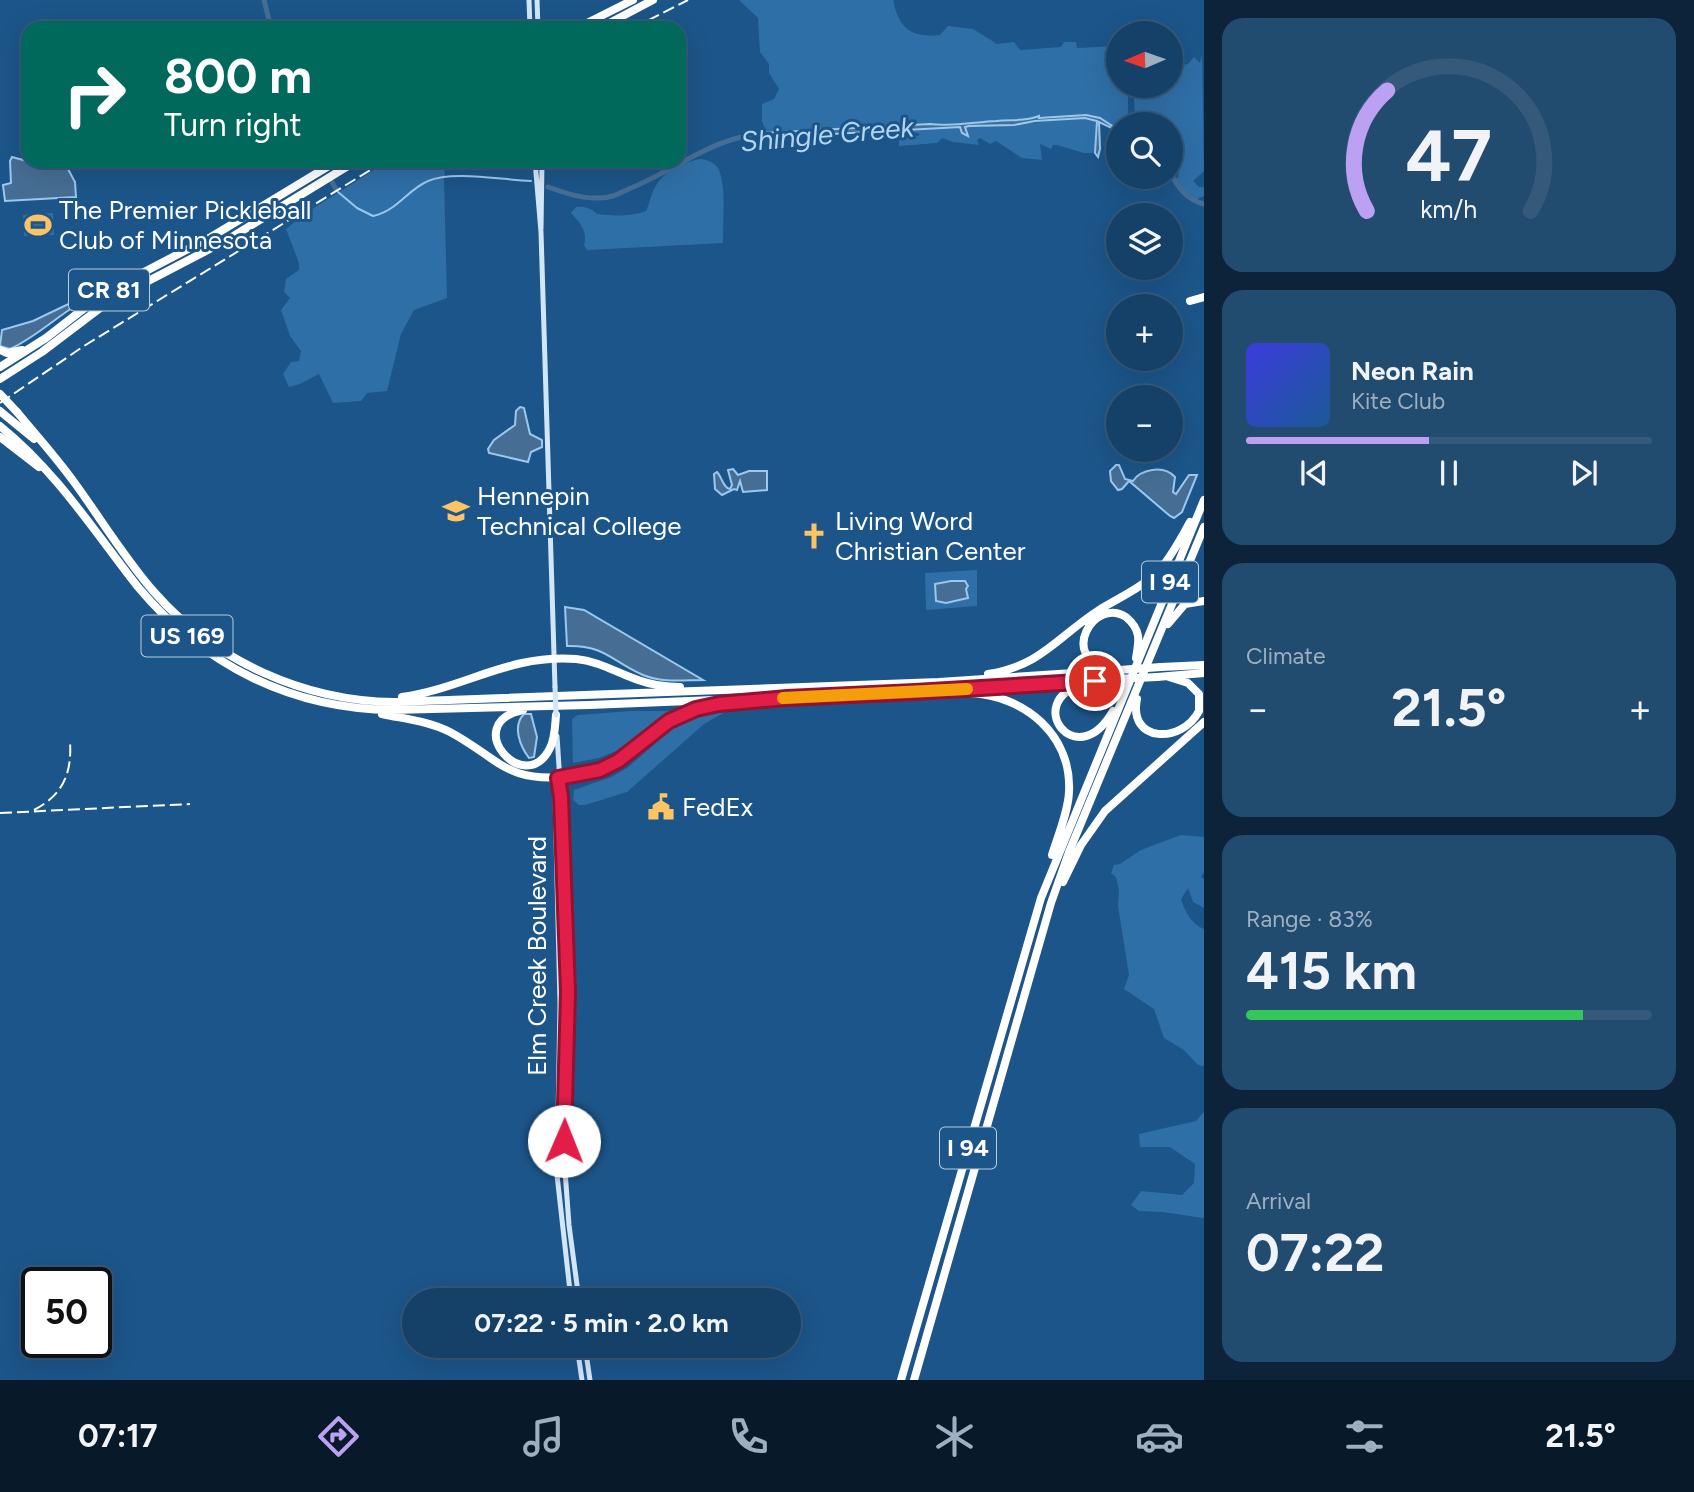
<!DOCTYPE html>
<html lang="en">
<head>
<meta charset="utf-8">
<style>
	:root { --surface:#154067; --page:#224b70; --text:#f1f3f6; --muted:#9dafc0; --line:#34597b; --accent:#bca0f2 }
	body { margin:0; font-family:Figtree,sans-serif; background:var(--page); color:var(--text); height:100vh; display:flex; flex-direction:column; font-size:26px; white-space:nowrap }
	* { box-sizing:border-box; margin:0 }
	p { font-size:23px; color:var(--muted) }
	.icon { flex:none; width:38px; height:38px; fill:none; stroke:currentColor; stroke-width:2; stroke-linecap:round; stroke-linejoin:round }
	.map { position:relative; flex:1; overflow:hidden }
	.details { display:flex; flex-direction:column; gap:18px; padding:18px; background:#0c2339; width:490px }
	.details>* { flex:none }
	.guide { position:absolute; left:21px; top:21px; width:665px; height:147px; border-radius:21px; box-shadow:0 7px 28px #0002,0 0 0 2px var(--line); background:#00695c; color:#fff; overflow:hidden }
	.needle { width:46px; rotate:268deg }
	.tools { position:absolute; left:1106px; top:21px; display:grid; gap:14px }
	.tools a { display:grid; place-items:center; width:77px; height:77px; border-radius:50%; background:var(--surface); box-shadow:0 7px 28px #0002,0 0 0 2px var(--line); font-size:35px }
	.speed { position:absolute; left:21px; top:1267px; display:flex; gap:14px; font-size:35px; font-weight:700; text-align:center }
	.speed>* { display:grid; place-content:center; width:91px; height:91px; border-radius:50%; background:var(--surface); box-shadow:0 7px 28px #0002,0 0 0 2px var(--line); line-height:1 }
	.speed .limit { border:4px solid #111; border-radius:10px; background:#fff; color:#111 }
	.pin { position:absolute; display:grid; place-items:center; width:60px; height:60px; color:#fff; margin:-30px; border:4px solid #fff; border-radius:50%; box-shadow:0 2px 7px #0007 }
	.me { position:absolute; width:77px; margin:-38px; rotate:1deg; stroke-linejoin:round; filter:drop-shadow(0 0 5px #0008) }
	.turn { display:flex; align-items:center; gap:24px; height:147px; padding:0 28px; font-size:32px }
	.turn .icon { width:91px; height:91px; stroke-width:2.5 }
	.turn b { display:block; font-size:49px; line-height:60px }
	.big { font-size:52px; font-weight:700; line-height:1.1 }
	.details .widget { flex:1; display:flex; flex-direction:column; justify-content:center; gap:10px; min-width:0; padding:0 24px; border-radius:21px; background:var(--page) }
	.details .dial { align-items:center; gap:0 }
	.dial svg { height:182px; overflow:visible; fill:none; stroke:var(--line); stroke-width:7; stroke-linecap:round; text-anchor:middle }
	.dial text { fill:var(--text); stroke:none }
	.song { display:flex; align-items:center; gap:21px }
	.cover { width:84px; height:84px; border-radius:10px; background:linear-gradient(135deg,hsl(240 70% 55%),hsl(210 70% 35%)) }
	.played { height:7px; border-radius:4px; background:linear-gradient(90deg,var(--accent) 45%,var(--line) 45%) }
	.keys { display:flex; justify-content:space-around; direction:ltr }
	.heat { display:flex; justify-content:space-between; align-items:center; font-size:38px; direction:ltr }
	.charge { height:10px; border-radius:5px; background:linear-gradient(90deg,#34c759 83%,var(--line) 0) }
	.trip { position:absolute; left:402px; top:1288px; width:399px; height:70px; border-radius:35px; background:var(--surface); box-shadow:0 7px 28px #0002,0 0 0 2px var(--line); font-weight:700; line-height:70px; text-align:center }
	.tabs { display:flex; height:112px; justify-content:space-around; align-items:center; background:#081a29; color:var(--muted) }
	.tabs .icon { width:49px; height:49px }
	.tabs .active { color:var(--accent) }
	.tabs b { font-size:32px; color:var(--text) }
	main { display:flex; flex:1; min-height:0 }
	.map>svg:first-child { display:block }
	.green { fill:#2f6fa7 }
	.water { fill:#466e94; stroke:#9ac8ee; stroke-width:2 }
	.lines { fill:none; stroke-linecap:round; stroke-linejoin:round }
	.stream { stroke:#9ac8ee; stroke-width:2 }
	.river { stroke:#466e94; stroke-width:5 }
	.secondary { stroke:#d3e6f9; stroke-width:5 }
	.highway { stroke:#fff; stroke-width:8 }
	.rail { stroke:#fff; stroke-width:2; stroke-dasharray:12 5; stroke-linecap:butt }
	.secondary-bridge { stroke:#d3e6f9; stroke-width:5 }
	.highway-bridge { stroke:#fff; stroke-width:8 }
	.route-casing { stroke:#92132f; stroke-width:18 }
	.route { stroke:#e11d48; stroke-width:12 }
	.slow { stroke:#f59e0b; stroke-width:12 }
	.labels { text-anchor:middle; stroke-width:6; stroke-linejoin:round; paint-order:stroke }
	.shield { fill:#1c5589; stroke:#bbccdc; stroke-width:2 }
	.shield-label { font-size:24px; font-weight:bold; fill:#fff }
	.poi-label { font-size:26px; fill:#fff; stroke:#1c5589; text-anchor:start }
	.street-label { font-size:26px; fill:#fff; stroke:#1c5589 }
	.water-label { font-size:28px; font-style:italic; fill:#b2d5f3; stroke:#1c5589 }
</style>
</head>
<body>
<main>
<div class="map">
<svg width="1204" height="1380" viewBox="0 0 1204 1380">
	<rect width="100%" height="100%" fill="#1c5589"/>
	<!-- green -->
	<path class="green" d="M739,0h154c6,28 17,38 47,35l8,-9 25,3 24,15 17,-2 6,8 41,-3 3,-5h12l1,6 41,-2v40h10v32l-1,4 -9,2 -2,4 -30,-13 -39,4 -9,-3 -11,5 -97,3 -164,8 -4,-11v-17l12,-5 5,-10 -10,-16v-9l-9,-12 -2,-34z
		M1202,54l2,117 -11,10 6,6h5v9l-7,3 -18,-12 -4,-9h3l2,-17 -2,5 -7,4v-46h-39l3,-9 -2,-29h38v-19l17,-3 6,-7 6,6z
		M1085,118l12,3 -2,32h-11l-27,-8h-4l-2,4 -11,-5 2,16 -20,-2 -26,-17 -6,3 -10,-6 -3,2 2,5 -26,-3 -11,-4 -5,5 -38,3v-6l21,-5 -2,-2 -25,-2 67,-4 2,2c13,-10 37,-2 53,-4 23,-3 47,-5 70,-7z
		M701,159c7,1 15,4 18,11 8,21 3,51 4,73l-136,7 -3,-5c4,-14 -4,-22 -13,-32l5,-6c8,-1 15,1 21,7 18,2 32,3 49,-3 4,-8 5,-19 11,-27 8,-13 29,-23 44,-25z
		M388,161h55l2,15 -1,2 3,120 -33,12 -13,24 -14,57 -20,2 -6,8 -28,2 -14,-29 -19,10 -11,3 -6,-13 8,-12 8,-1 2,-10 -11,-15 -9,-26 9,-12 -6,-6 2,-13 13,-9v-7l-13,-34 20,-16z
		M53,213l1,22 -30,1 -1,-21z
		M977,570v36l-51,4 -1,-37z
		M725,709l2,2 -23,13 -77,68 -42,13h-6l-6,-5 1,-10 37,-13 16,-9 52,-45 21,-9z
		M631,711h43l-58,40 -17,7 -26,5 -1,-44 6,-4z
		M1181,835l23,2v35l-3,5 3,2v29l-11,-6 -5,-14 -7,11c3,11 11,26 23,30v137l-6,-1 -14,-15 -20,-12 -10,-29 -30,-20 5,-14 -11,-69 1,-16 -3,-13 -5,-4 3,-8 6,-1 21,-14z
		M1204,1112v106l-42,-6 -23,-1 -8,-6 10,-14 41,4 12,-12 1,-19 -25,-17h-30l-1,-13 57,-13z"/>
	<!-- water -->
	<path class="water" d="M1086,115l14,3 14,9h4v4l-19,-9 1,27 -2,8 -3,-4 2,-32 -12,-3 -50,3 -21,4 -45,1 -4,1 3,9 -6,-3 -2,-6 -183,10 -11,-1 -4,-3 168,-9c22,3 45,-2 66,-3 16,-2 28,1 43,-5v2z
		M12,157l44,12h12l7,13 1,15 -71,4 -2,-16 8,-2 -1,-22z
		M81,298l-1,5c-24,14 -44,34 -70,46l-10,-3 2,-16 31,-9z
		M520,407l4,1 6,26 12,6v7l-11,5 -3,10 -39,-9 -1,-4 6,-9 21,-15 1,-14z
		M1116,465h3l6,14 8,2c7,-11 30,-17 42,-4l-2,15 3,2 13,-19h8l-15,37 -8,6 -4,-2 -41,-35 -7,8 -4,1 -7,-9 -1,-10z
		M733,469l5,6 11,-4h18v19l-24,2 -3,-11 -3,9 -3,-1 -12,6 -7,-6 -1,-15 3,-2c5,5 6,16 13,17l2,-4 -4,-15z
		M951,581h14l3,5 -2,3 2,9 -22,5 -10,-2 -1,-17z
		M565,607l19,3 119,70c-20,0 -41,3 -60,-5 -32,-14 -38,-30 -76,-29z
		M524,714h7l6,23 -3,20 -5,1c-9,-12 -17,-32 -5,-44z"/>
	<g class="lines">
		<!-- stream -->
		<path class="stream" d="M338,192l19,16 16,8c24,-5 34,-26 55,-35 24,-11 75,-1 103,0"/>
		<!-- river -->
		<path class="river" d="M264,0l7,28
			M1171,172c5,15 17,28 33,32
			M332,182l4,7
			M548,187c17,6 34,12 52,11 12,0 20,-5 31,-10 45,-18 89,-56 139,-54"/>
		<!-- secondary -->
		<path class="secondary" d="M529,0l1,28
			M537,0l1,28
			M535,161l6,71 14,455
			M541,229l1,-68
			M557,736l4,61 7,195 -4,165 5,68 10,75
			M557,785l-2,11 5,208 -3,171 14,125
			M577,1346l5,34
			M585,1346l5,34"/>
		<!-- highway -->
		<path class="highway" d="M538,25l1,3
			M577,28l56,-28
			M600,28l53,-28
			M1190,301l14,-4
			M0,350l7,3 15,-3
			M0,367l46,-29 58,-45 107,-56 126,-76
			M0,379l42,-27 66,-50 119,-62 129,-79
			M0,411l34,28
			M17,412c19,23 39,45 57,70 27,37 51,77 81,111 60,68 149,108 239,109l545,-20 180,-12
			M0,426c56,45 94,105 138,161 65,78 153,122 255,123l196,-5 326,-13 201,-13
			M0,437l39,30
			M1168,624l17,-20 19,-3
			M1161,667l43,-2
			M1109,668c-51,-9 -15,-72 17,-51 6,5 11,11 12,19 1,7 -1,15 -2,22
			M988,674c53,-8 69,-37 111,-64 21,-13 45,-23 62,-42 12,-14 20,-30 29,-46
			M1157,677l47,-4
			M1083,685c-61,15 -7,91 30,26
			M971,693c54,3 101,42 98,99 -1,21 -11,43 -17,63
			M402,697c63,-9 107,-43 174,-38 23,2 41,14 62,21 14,5 28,7 42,7
			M1137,699c-9,44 45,45 62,12v-17l-11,-11 -19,-6
			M523,710c-64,13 2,89 27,38 5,-9 5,-22 6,-33
			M382,714c23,5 47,7 68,18 50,27 56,52 122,44 9,-1 18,-2 26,-5 26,-10 43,-32 66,-47 17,-11 35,-16 55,-20
			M1063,882l18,-37 24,-34 99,-89
			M901,1380l140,-482 163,-398
			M914,1380l137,-477 18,-51 135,-325"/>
		<!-- rail -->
		<path class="rail" d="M633,28l55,-28
			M0,403l84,-57 301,-185
			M34,810c29,-15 38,-37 36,-68
			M0,813l190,-9"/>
		<!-- secondary-bridge -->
		<path class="secondary-bridge" d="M555,687l1,28"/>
		<!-- highway-bridge -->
		<path class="highway-bridge" d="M0,394l17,18
			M1119,670l42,-3
			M1116,679l41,-2"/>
	</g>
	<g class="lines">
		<!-- route casing -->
		<g class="route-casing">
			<path id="route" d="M564,1141l4,-149 -7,-195 -3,-19 42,-8 18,-9 51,-40 27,-12 23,-5 68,-6 128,-6 180,-11"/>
		</g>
		<!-- route -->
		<use href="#route" class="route"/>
		<!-- slow -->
		<path class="slow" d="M783,698l184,-9"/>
	</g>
	<!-- icons -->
	<defs>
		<g id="stadium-bare" transform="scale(2.1)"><path d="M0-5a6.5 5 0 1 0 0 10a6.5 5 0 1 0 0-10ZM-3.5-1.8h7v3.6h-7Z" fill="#fcc464" stroke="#1c5589" stroke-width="2.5" paint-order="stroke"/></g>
		<g id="university-bare" transform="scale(2.1)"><path d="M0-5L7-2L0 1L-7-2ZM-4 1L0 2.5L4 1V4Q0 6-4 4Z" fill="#fcc464" stroke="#1c5589" stroke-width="2.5" paint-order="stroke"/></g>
		<g id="church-bare" transform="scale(2.1)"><path d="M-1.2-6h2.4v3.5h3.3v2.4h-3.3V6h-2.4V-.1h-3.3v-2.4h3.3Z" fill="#fcc464" stroke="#1c5589" stroke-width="2.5" paint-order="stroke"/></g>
		<g id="civic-bare" transform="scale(2.1)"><path d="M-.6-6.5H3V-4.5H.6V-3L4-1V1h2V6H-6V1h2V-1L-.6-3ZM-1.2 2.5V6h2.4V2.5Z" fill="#fcc464" stroke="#1c5589" stroke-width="2.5" paint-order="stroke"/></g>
	</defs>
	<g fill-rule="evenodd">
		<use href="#stadium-bare" x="38" y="225"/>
		<use href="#university-bare" x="456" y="511"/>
		<use href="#church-bare" x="814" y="536"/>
		<use href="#civic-bare" x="661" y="807"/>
	</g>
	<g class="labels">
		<!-- shield labels -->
		<g class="shield">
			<rect x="69" y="269.5" width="80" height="41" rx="5"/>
			<rect x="1142" y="561.5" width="56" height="41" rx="5"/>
			<rect x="141.5" y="615.5" width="91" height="41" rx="5"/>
			<rect x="940" y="1127.5" width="56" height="41" rx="5"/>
		</g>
		<g class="shield-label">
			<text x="109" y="298">CR 81</text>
			<text x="1170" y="590">I 94</text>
			<text x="187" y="644">US 169</text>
			<text x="968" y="1156">I 94</text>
		</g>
		<!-- poi labels -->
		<g class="poi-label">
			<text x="59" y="219">The Premier Pickleball<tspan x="59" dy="30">Club of Minnesota</tspan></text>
			<text x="477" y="505">Hennepin<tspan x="477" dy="30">Technical College</tspan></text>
			<text x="835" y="530">Living Word<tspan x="835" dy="30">Christian Center</tspan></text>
			<text x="682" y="816">FedEx</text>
		</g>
		<!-- street labels -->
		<g class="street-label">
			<text transform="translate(537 956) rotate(-90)" y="9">Elm Creek Boulevard</text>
		</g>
		<!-- water labels -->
		<g class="water-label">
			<text transform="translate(827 134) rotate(-5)" y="10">Shingle Creek</text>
		</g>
	</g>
</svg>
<div class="tools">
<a><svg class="needle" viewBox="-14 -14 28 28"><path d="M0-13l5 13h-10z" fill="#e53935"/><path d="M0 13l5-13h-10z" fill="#9dafc0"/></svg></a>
<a><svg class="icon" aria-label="search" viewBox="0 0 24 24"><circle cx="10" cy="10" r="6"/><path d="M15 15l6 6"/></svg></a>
<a><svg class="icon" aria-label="layers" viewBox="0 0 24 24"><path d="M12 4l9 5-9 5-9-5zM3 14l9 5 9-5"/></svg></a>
<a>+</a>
<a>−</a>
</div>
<div class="speed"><div class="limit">50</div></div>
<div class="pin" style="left:1095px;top:681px;background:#d93025"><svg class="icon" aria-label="arrive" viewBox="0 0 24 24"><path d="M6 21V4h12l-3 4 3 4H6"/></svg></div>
<svg class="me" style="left:564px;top:1141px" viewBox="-20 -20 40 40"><circle r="19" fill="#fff"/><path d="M0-13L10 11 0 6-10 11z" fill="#e11d48"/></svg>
<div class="trip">07:22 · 5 min · 2.0 km</div>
<div class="guide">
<div class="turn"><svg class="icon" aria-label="right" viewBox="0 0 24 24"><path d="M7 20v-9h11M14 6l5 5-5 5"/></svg><div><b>800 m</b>Turn right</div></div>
</div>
</div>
<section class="details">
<div class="widget dial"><svg viewBox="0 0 100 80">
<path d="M14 69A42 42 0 1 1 86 69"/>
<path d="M14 69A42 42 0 0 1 23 16" stroke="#bca0f2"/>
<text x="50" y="56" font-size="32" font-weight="700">47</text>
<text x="50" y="72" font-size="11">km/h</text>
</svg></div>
<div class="widget">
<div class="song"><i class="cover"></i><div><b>Neon Rain</b><p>Kite Club</p></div></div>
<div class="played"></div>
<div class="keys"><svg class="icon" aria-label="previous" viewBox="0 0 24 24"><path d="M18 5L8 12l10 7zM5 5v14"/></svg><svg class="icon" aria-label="pause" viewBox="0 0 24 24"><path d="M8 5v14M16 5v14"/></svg><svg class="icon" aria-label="next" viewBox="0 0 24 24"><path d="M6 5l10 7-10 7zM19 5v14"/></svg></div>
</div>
<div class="widget"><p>Climate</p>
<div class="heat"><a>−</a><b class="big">21.5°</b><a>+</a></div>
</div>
<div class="widget"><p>Range · 83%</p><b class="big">415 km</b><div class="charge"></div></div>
<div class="widget"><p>Arrival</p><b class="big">07:22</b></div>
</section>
</main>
<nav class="tabs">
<b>07:17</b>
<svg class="icon active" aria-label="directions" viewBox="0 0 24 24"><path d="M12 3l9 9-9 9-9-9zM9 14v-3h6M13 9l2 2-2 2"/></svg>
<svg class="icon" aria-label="music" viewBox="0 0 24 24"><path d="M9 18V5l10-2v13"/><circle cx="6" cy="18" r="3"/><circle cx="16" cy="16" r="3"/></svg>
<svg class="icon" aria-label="phone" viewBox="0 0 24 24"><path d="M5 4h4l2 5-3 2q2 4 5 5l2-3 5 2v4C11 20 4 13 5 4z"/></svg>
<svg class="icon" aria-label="climate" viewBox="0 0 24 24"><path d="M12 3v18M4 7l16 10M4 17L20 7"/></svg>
<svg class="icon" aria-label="car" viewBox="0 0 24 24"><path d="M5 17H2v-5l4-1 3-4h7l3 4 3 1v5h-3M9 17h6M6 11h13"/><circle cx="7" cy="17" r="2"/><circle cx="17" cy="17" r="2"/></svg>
<svg class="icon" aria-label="filters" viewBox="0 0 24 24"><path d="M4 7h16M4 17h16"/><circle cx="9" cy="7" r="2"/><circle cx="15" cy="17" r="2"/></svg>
<b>21.5°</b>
</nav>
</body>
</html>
